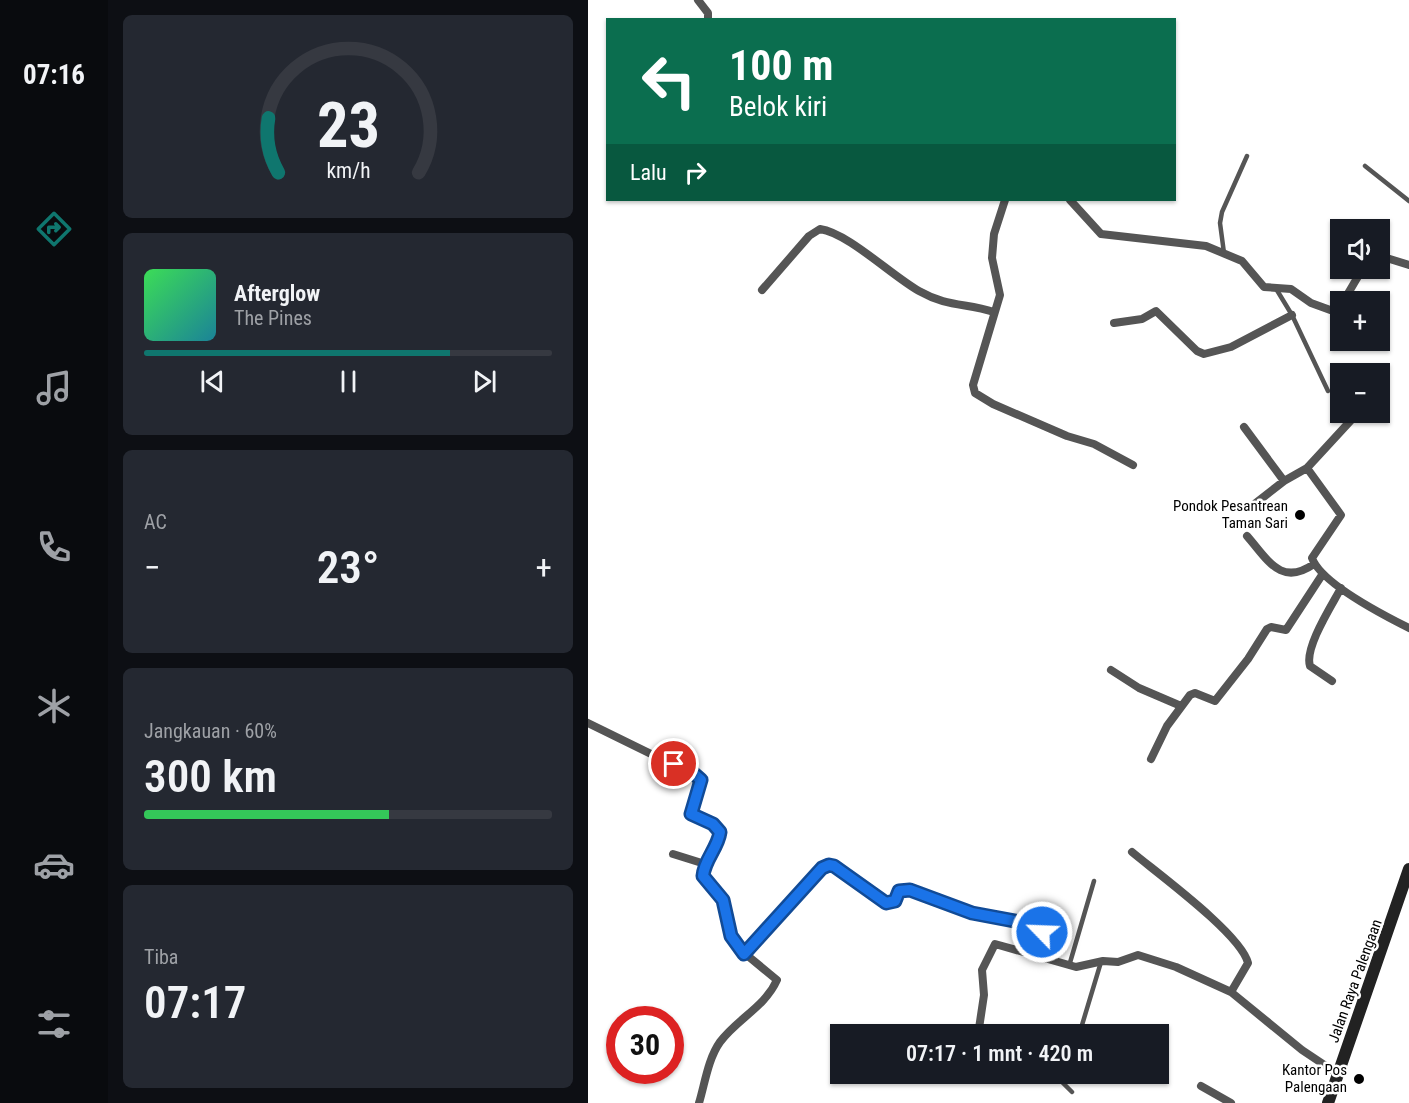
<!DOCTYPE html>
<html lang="id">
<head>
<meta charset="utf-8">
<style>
	:root { --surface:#171b24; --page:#242831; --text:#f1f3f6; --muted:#9ea1a6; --line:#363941; --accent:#0f766e }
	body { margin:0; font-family:"Roboto Condensed",sans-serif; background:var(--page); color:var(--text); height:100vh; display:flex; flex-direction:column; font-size:22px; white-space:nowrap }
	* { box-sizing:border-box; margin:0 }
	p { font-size:20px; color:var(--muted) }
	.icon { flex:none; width:33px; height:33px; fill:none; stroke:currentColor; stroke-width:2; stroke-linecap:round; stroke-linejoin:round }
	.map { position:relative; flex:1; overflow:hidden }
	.drawer { display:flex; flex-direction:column; gap:15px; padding:15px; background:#0d0f14; width:480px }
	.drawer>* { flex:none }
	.banner { position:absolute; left:18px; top:18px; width:570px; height:183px; border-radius:0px; box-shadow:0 2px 4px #0004; background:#0b6e4f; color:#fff; overflow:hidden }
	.buttons { position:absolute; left:742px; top:219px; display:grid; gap:12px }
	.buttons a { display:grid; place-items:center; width:60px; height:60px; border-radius:0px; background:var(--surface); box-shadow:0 2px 4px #0004; font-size:30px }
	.speed { position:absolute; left:18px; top:1006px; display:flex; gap:12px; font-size:30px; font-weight:700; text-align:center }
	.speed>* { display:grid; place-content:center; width:78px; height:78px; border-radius:50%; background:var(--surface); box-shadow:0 2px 4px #0004; line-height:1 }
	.speed .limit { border:9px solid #d22; background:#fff; color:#111 }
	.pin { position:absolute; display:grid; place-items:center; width:51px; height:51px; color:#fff; margin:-26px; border:3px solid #fff; border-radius:50%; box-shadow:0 2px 6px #0007 }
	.me { position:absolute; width:66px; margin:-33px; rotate:294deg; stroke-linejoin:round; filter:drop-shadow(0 0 4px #0008) }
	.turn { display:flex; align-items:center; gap:21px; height:126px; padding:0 24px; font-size:27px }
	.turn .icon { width:78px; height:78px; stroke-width:2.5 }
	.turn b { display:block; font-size:42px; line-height:51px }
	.then { display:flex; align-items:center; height:57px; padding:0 24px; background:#0003; gap:12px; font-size:22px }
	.big { font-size:45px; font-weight:600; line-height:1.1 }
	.drawer .tile { flex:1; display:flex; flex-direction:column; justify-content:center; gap:9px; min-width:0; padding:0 21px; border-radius:9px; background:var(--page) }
	.drawer .dial { align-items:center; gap:0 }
	.dial svg { height:156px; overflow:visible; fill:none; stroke:var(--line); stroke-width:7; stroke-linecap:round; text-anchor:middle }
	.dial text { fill:var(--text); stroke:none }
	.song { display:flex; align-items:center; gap:18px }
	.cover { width:72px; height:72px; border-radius:9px; background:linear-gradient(135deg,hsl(130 70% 55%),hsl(190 70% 35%)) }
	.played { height:6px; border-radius:3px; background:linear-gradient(90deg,var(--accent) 75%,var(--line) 75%) }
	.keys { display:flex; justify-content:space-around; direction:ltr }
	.heat { display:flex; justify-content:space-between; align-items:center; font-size:33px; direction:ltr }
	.charge { height:9px; border-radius:4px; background:linear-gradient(90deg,#34c759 60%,var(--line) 0) }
	.trip { position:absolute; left:242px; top:1024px; width:339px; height:60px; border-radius:0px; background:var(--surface); box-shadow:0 2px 4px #0004; font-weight:600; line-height:60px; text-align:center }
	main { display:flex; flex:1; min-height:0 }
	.menu { display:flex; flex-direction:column; width:108px; justify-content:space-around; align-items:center; background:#090b0e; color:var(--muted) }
	.menu .icon { width:42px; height:42px }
	.menu .selected { color:var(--accent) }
	.menu b { font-size:27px; color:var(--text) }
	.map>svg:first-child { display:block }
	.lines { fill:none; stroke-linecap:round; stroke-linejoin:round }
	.lane { stroke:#555; stroke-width:4.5 }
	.street { stroke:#555; stroke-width:8 }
	.secondary { stroke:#222; stroke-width:12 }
	.route-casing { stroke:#114b97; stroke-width:15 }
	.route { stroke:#1a73e8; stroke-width:10 }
	.poi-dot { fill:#000; stroke:#fff; stroke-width:2 }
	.labels { text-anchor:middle; stroke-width:5; stroke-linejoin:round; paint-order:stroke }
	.poi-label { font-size:15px; fill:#000; stroke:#fff; text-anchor:end }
	.street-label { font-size:15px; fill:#000; stroke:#fff }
</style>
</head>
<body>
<main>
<nav class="menu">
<b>07:16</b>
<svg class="icon selected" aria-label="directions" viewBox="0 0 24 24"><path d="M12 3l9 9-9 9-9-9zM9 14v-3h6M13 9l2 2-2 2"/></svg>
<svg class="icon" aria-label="music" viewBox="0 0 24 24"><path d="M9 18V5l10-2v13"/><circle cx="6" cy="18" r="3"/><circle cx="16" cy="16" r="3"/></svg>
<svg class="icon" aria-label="phone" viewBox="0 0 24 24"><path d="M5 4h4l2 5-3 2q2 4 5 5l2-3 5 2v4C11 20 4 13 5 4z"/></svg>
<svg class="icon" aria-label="climate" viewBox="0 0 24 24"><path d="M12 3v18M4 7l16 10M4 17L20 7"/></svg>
<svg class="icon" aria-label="car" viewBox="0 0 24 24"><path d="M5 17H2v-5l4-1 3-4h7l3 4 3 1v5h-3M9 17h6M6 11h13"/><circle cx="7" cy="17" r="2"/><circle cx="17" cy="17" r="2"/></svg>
<svg class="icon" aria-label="filters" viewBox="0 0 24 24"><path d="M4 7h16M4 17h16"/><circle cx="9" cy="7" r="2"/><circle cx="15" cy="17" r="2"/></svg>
</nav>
<section class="drawer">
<div class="tile dial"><svg viewBox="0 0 100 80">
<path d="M14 69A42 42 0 1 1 86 69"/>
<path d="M14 69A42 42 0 0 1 9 41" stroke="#0f766e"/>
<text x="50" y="56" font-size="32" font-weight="700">23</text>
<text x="50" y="72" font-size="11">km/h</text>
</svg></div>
<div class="tile">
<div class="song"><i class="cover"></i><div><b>Afterglow</b><p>The Pines</p></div></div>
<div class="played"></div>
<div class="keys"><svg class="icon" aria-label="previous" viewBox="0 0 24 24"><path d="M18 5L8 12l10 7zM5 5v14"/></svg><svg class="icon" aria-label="pause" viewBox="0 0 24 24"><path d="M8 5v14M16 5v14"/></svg><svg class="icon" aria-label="next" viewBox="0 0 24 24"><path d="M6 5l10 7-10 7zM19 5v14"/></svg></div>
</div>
<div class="tile"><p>AC</p>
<div class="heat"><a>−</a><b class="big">23°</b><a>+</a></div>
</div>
<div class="tile"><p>Jangkauan · 60%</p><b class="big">300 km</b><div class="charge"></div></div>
<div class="tile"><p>Tiba</p><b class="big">07:17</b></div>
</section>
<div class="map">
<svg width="821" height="1103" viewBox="0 0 821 1103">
	<rect width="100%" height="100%" fill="#fff"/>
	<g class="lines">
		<!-- lane -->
		<path class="lane" d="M777,166l44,35
			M636,253l-4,-30 2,-11 25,-56
			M687,287l17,28 36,76
			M481,966l25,-85
			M491,1035l22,-73
			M474,1074l-1,7 11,11"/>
		<!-- street -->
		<path class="street" d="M110,0l10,13v7
			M417,200l-11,34 -2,24 8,37 -27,90 2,8 18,11 74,32 27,8 39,21
			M482,200l31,34 105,12 36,15 22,26 27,2 20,14 22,8 8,-6
			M792,256l29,9
			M174,290l47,-54 11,-7c28,4 72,47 99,62 28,16 47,12 75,21
			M755,302l20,-34
			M526,323l28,-4 14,-8 41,40 7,3 27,-7 61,-32
			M656,427l40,54
			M719,468l34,47 -29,43c9,25 73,58 97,70
			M664,506l32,-25 23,-13 47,-51
			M659,536c21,24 34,51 67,28
			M523,670l28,18 42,18
			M744,681l-22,-15c-6,-18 22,-61 31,-78
			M0,723l112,55 1,5 -10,31 22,10 7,8c-2,17 -18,29 -16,47l21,25 6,33 6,10 40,33c-12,27 -40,39 -57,62 -12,17 -15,41 -21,61
			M563,759l16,-33 23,-31 5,-2 20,8 33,-42 19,-30 4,-2 15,3 36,-55
			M544,852c25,21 109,82 116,111l-17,29
			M85,854l32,10
			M156,954l78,-86 7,-3 5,1 52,37 9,-2 4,-10 11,-1 62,23 68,13 2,6 -6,24
			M390,1035l6,-40 -2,-25 13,-26 81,23 27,-6 15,1 20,-7 38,12 55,25 71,58 36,24
			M613,1086l30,17"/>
		<!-- secondary -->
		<path class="secondary" d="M740,1103l81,-234"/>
	</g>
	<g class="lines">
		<!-- route casing -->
		<g class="route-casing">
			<path id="route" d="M86,764l19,9 8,7 -10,34 22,10 7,8c-2,16 -16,28 -17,44l20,24 8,36 13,18 78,-86 7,-3 5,1 52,37 9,-2 4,-10 11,-1 62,23 64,12 6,3v4"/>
		</g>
		<!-- route -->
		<use href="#route" class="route"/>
	</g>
	<!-- markers -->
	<g class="poi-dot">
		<circle cx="712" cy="515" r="6"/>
		<circle cx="771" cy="1079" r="6"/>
	</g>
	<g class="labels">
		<!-- poi labels -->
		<g class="poi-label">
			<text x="700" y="511">Pondok Pesantrean<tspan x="700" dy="17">Taman Sari</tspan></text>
			<text x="759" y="1075">Kantor Pos<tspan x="759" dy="17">Palengaan</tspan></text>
		</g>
		<!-- street labels -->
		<g class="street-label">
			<text transform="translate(767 981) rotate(-70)" y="5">Jalan Raya Palengaan</text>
		</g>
	</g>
</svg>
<div class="buttons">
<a><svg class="icon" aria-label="sound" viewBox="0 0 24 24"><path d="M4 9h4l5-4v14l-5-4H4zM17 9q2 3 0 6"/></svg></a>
<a>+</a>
<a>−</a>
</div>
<div class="speed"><div class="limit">30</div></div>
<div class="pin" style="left:86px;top:764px;background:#d93025"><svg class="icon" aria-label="arrive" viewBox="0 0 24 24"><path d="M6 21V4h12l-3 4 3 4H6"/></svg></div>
<svg class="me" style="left:454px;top:932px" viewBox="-20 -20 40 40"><circle r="17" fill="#1a73e8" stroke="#fff" stroke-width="3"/><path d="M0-11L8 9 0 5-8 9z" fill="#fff"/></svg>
<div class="trip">07:17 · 1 mnt · 420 m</div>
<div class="banner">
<div class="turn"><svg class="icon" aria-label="left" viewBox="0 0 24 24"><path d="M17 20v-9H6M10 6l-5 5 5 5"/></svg><div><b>100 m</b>Belok kiri</div></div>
<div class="then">Lalu<svg class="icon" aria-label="right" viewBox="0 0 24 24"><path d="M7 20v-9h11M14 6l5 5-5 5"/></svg></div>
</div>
</div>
</main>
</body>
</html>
